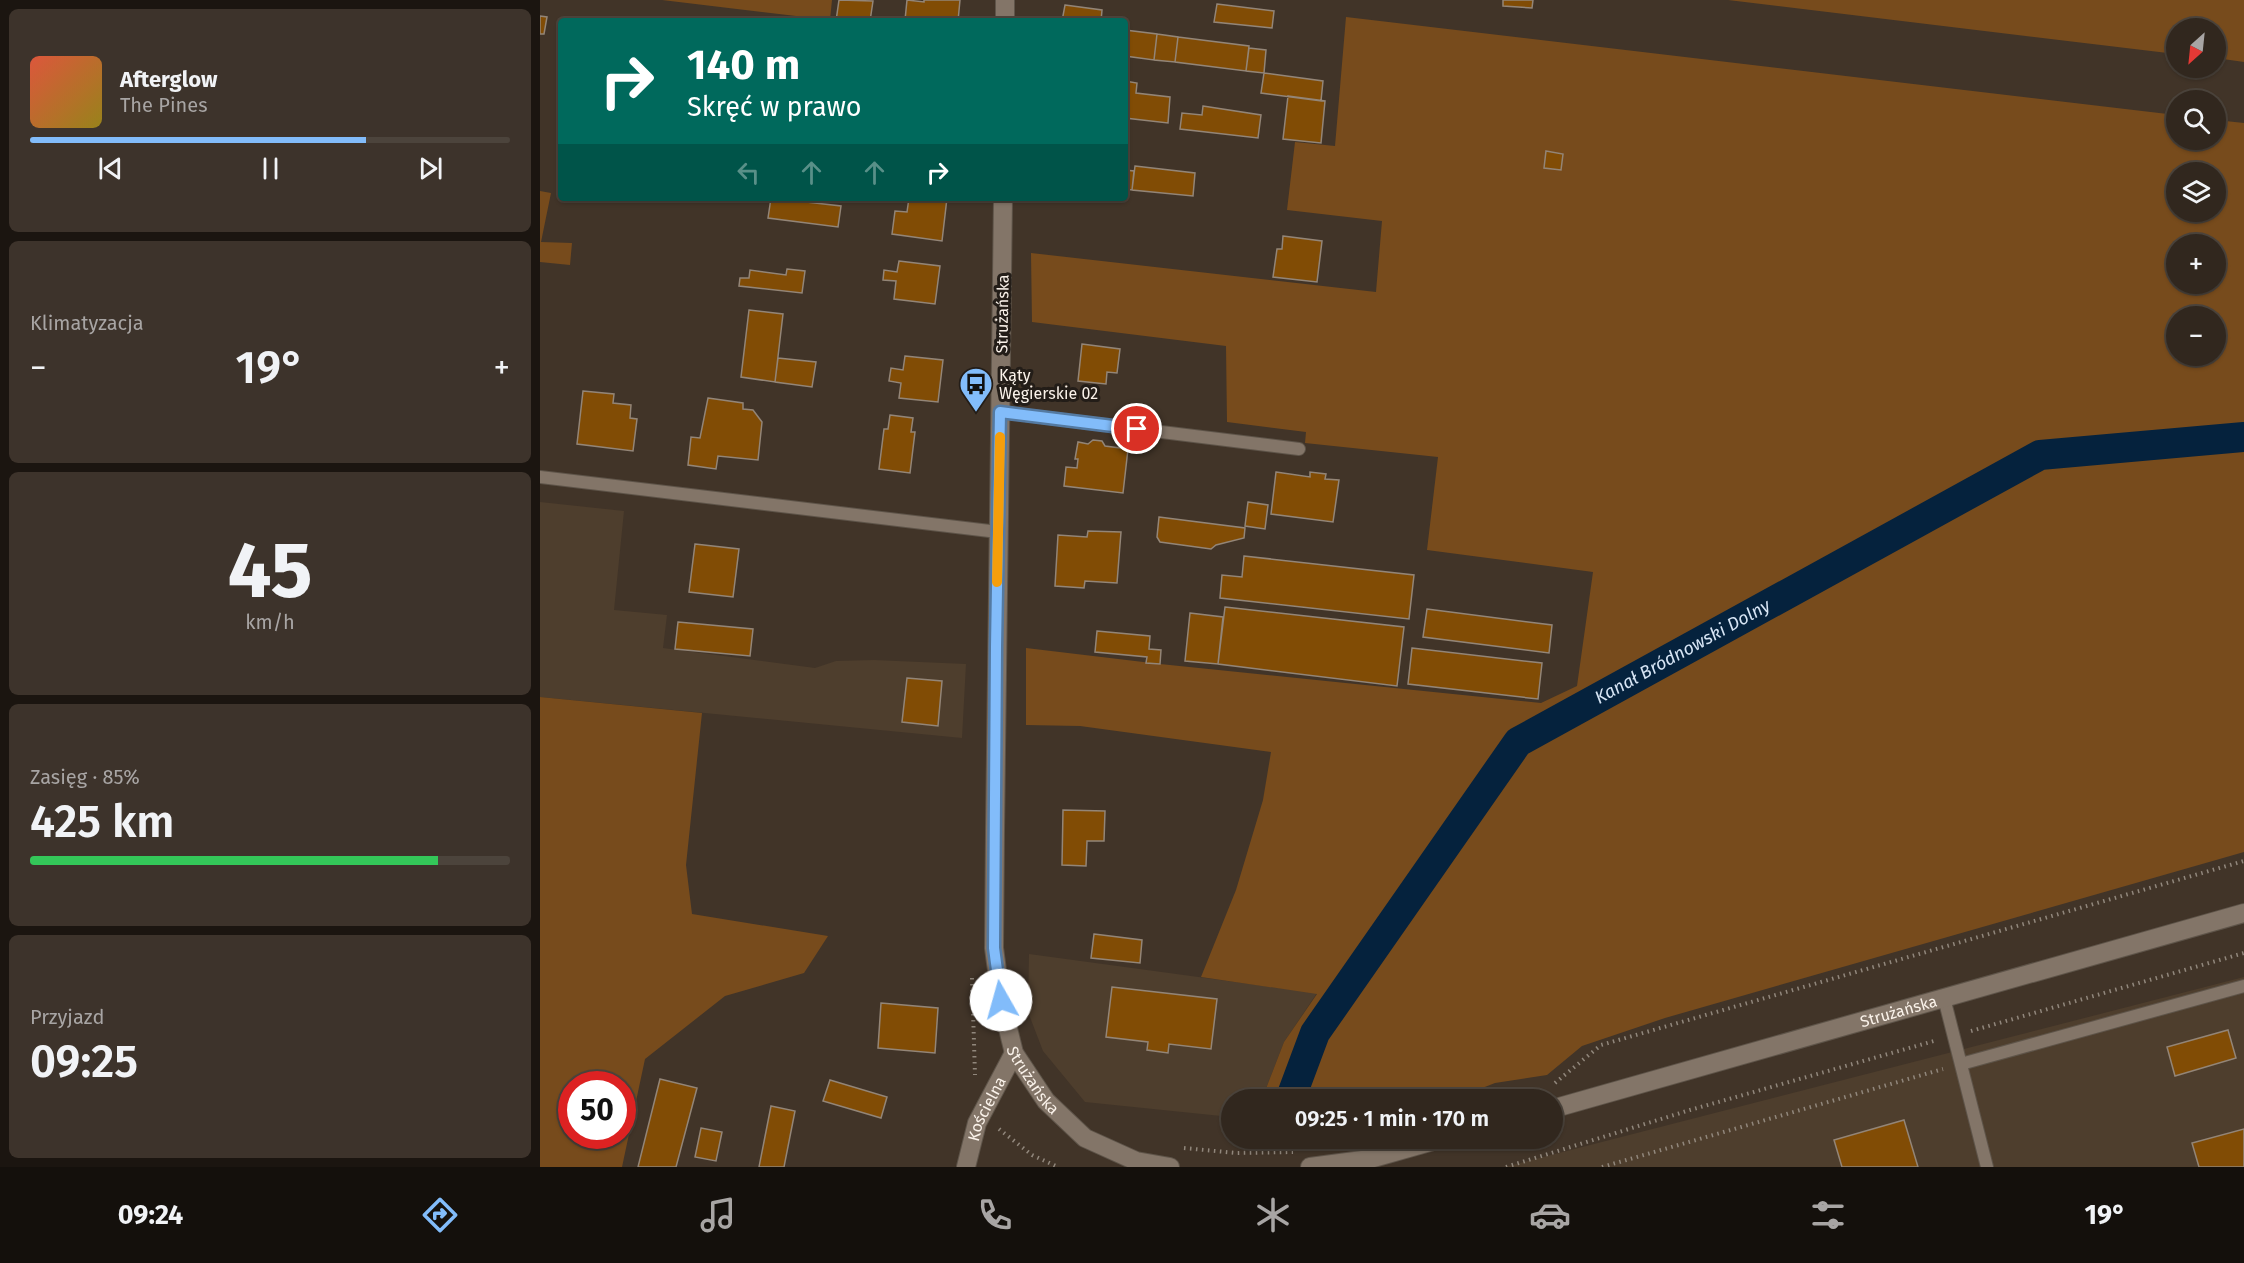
<!DOCTYPE html>
<html lang="pl">
<head>
<meta charset="utf-8">
<style>
	:root { --surface:#31271e; --page:#3d332b; --text:#f1f3f6; --muted:#a8a5a4; --line:#4c443c; --accent:#82bcfa }
	body { margin:0; font-family:"Fira Sans",sans-serif; background:var(--page); color:var(--text); height:100vh; display:flex; flex-direction:column; font-size:22px; white-space:nowrap }
	* { box-sizing:border-box; margin:0 }
	p { font-size:20px; color:var(--muted) }
	.icon { flex:none; width:33px; height:33px; fill:none; stroke:currentColor; stroke-width:2; stroke-linecap:round; stroke-linejoin:round }
	.map { position:relative; flex:1; overflow:hidden }
	.sheet { display:flex; flex-direction:column; gap:9px; padding:9px; background:#1b1510; width:540px }
	.sheet>* { flex:none }
	.hud { position:absolute; left:18px; top:18px; width:570px; height:183px; border-radius:6px; box-shadow:0 2px 4px #0004,0 0 0 2px var(--line); background:#00695c; color:#fff; overflow:hidden }
	.needle { width:39px; rotate:207deg }
	.tools { position:absolute; left:1626px; top:18px; display:grid; gap:12px }
	.tools a { display:grid; place-items:center; width:60px; height:60px; border-radius:50%; background:var(--surface); box-shadow:0 2px 4px #0004,0 0 0 2px var(--line); font-size:30px }
	.speed { position:absolute; left:18px; top:1071px; display:flex; gap:12px; font-size:30px; font-weight:700; text-align:center }
	.speed>* { display:grid; place-content:center; width:78px; height:78px; border-radius:50%; background:var(--surface); box-shadow:0 2px 4px #0004,0 0 0 2px var(--line); line-height:1 }
	.speed .limit { border:9px solid #d22; background:#fff; color:#111 }
	.pin { position:absolute; display:grid; place-items:center; width:51px; height:51px; color:#fff; margin:-26px; border:3px solid #fff; border-radius:50%; box-shadow:0 2px 6px #0007 }
	.me { position:absolute; width:66px; margin:-33px; rotate:353deg; stroke-linejoin:round; filter:drop-shadow(0 0 4px #0008) }
	.turn { display:flex; align-items:center; gap:21px; height:126px; padding:0 30px; font-size:27px }
	.turn .icon { width:78px; height:78px; stroke-width:2.5 }
	.turn b { display:block; font-size:42px; line-height:51px }
	.lanes { display:flex; align-items:center; height:57px; padding:0 30px; background:#0003; justify-content:center; gap:30px; direction:ltr }
	.lanes .off { opacity:.35 }
	.big { font-size:45px; font-weight:600; line-height:1.1 }
	.sheet .tile { flex:1; display:flex; flex-direction:column; justify-content:center; gap:9px; min-width:0; padding:0 21px; border-radius:9px; background:var(--page) }
	.sheet .dial { align-items:center; gap:0 }
	.dial b { font-size:78px; line-height:1 }
	.song { display:flex; align-items:center; gap:18px }
	.cover { width:72px; height:72px; border-radius:9px; background:linear-gradient(135deg,hsl(10 70% 55%),hsl(50 70% 35%)) }
	.played { height:6px; border-radius:3px; background:linear-gradient(90deg,var(--accent) 70%,var(--line) 70%) }
	.keys { display:flex; justify-content:space-around; direction:ltr }
	.heat { display:flex; justify-content:space-between; align-items:center; font-size:33px; direction:ltr }
	.charge { height:9px; border-radius:4px; background:linear-gradient(90deg,#34c759 85%,var(--line) 0) }
	.trip { position:absolute; left:681px; top:1089px; width:342px; height:60px; border-radius:30px; background:var(--surface); box-shadow:0 2px 4px #0004,0 0 0 2px var(--line); font-weight:600; line-height:60px; text-align:center }
	.dock { display:flex; height:96px; justify-content:space-around; align-items:center; background:#14100c; color:var(--muted) }
	.dock .icon { width:42px; height:42px }
	.dock .current { color:var(--accent) }
	.dock b { font-size:27px; color:var(--text) }
	main { display:flex; flex:1; min-height:0 }
	.map>svg:first-child { display:block }
	.built { fill:#4e3e2d }
	.green { fill:#774b1c; fill-rule:evenodd }
	.lines { fill:none; stroke-linecap:round; stroke-linejoin:round }
	.canal { stroke:#05223d; stroke-width:30 }
	.building { fill:#814c05; stroke:#938577; stroke-width:1.5 }
	.lane-casing { stroke:#5e5449; stroke-width:14 }
	.secondary-casing { stroke:#5e5449; stroke-width:20 }
	.path { stroke:#91877c; stroke-width:4; stroke-dasharray:1.5 4.5; stroke-linecap:butt }
	.lane { stroke:#837568; stroke-width:12 }
	.secondary { stroke:#837568; stroke-width:18 }
	.route-casing { stroke:#547aa2; stroke-width:15 }
	.route { stroke:#82bcfa; stroke-width:10 }
	.slow { stroke:#f59e0b; stroke-width:10 }
	.labels { text-anchor:middle; stroke-width:6; stroke-linejoin:round; paint-order:stroke }
	.street-label { font-size:16px; fill:#faf2ea; stroke:#231d18 }
	.poi-label { font-size:16px; fill:#faf2ea; stroke:#231d18; text-anchor:start }
	.water-label { font-size:18px; font-style:italic; fill:#d7e5f5; stroke:#231d18 }
</style>
</head>
<body>
<main>
<section class="sheet">
<div class="tile">
<div class="song"><i class="cover"></i><div><b>Afterglow</b><p>The Pines</p></div></div>
<div class="played"></div>
<div class="keys"><svg class="icon" aria-label="previous" viewBox="0 0 24 24"><path d="M18 5L8 12l10 7zM5 5v14"/></svg><svg class="icon" aria-label="pause" viewBox="0 0 24 24"><path d="M8 5v14M16 5v14"/></svg><svg class="icon" aria-label="next" viewBox="0 0 24 24"><path d="M6 5l10 7-10 7zM19 5v14"/></svg></div>
</div>
<div class="tile"><p>Klimatyzacja</p>
<div class="heat"><a>−</a><b class="big">19°</b><a>+</a></div>
</div>
<div class="tile dial"><b>45</b><p>km/h</p></div>
<div class="tile"><p>Zasięg · 85%</p><b class="big">425 km</b><div class="charge"></div></div>
<div class="tile"><p>Przyjazd</p><b class="big">09:25</b></div>
</section>
<div class="map">
<svg width="1704" height="1167" viewBox="0 0 1704 1167">
	<rect width="100%" height="100%" fill="#413428"/>
	<!-- built -->
	<path class="built" d="M0,502l84,9 -10,99 53,5 -4,33 152,20 21,-7 38,-1 92,4 -4,74 -422,-41z
		M489,954l288,39 -33,49 -22,57 -30,1 -1,17 -146,-15 -42,-51 -15,-39z
		M1704,977v190h-739z"/>
	<!-- green -->
	<path class="green" d="M122,0h170l-2,20z
		M1188,0h516v62l-28,-4v-30h-40v26z
		M806,17l830,98v25h40v-20l28,3v729l-579,166 -83,28 -35,29 -52,8 -41,16h-192l22,-57 33,-48 -116,-17 35,-87 27,-90 8,-48 -191,-26 -54,-1v-77l134,16 381,39 36,-17 16,-114 -166,-22 11,-93 -133,-14 1,-11 -79,-10 -1,-76 -194,-24 -1,-69 345,39 6,-71 -95,-11 8,-68 40,4zM1636,172h40v40h-40zM1636,244h40v40h-40zM1636,316h40v40h-40z
		M0,191l11,2 -10,49 31,1 -2,22 -30,-3z
		M0,697l162,16 -16,152 6,49 136,22 -24,37 -79,23 -80,63 -23,108h-82zM82,1084v52h-50v-52z"/>
	<g class="lines">
		<!-- canal -->
		<path class="canal" id="s1" d="M750,1100l25,-67 203,-291 522,-287 204,-18"/>
	</g>
	<!-- building -->
	<path class="building" d="M299,0l34,1 -3,20h-34z
		M367,0l17,2v-2h36l-2,21 -53,-1z
		M963,0h30l-1,8 -29,-2z
		M677,4l57,7 -2,17 -58,-6z
		M525,5l37,5 -1,11h-39z
		M0,16l7,1 -3,17h-4z
		M585,30l32,4 -3,26 -29,-4z
		M617,34l21,3 -3,25 -21,-2z
		M638,37l71,9 -3,25 -71,-9z
		M709,48l17,2 -2,23 -18,-2z
		M724,73l59,8 -2,20 -60,-8z
		M585,81l12,2 -1,10 34,4 -2,26 -43,-5z
		M748,96l37,5 -4,42 -38,-4z
		M663,106l58,9 -3,23 -78,-9 2,-16 20,2z
		M1006,151l17,3 -2,16 -17,-2z
		M595,166l60,7 -2,23 -61,-6z
		M585,170l9,1 -2,19 -7,-1z
		M231,198l70,8 -3,21 -70,-9z
		M369,198h38l-5,43 -50,-7 3,-23 12,1z
		M743,236l39,5 -5,41 -44,-5 4,-28h5z
		M359,261l41,5 -5,38 -41,-5 2,-18 -13,-1 1,-10 13,2z
		M247,269l18,2 -3,22 -63,-7 1,-8h9l1,-8 36,5z
		M209,310l34,4 -8,68 -34,-5z
		M542,344l38,5 -3,24 -10,-1 -1,12 -28,-3z
		M365,356l38,4 -5,42 -39,-4 2,-15 -12,-2 2,-13 12,2z
		M238,358l38,4 -4,25 -37,-5z
		M43,391l31,3 -1,9 18,2 -1,13 7,1 -4,32 -56,-7z
		M168,398l35,5v6l10,1 9,12 -4,38 -40,-4 -2,13 -28,-4 3,-28 9,1z
		M350,415l23,3 -2,14h4l-5,41 -31,-4 5,-40h4z
		M553,440l9,1 3,5 23,3 -5,44 -59,-7 2,-19 11,1 1,-9h-3l3,-17 10,2z
		M736,472l34,5v-5l16,2 -1,5 14,1 -6,42 -62,-8z
		M708,502l20,3 -3,24 -20,-3z
		M619,517l86,11 -1,10 -28,7 -5,4 -51,-7 -3,-5z
		M548,531l33,1 -4,51 -32,-2 -1,7 -29,-2 3,-51 29,2z
		M155,544l44,5 -6,48 -44,-5z
		M704,556l170,19 -5,44 -189,-21 2,-23 20,2z
		M685,607l179,20 -7,59 -179,-22z
		M887,609l125,16 -3,28 -126,-16z
		M650,613l33,4 -5,47 -33,-3z
		M138,622l75,7 -3,27 -75,-7z
		M557,631l53,5 -1,13 12,1 -1,14 -14,-1 1,-6 -52,-5z
		M872,648l130,15 -4,36 -130,-15z
		M367,678l35,3 -4,45 -36,-4z
		M523,810l42,1 -1,30h-17l-1,25 -24,-1z
		M554,934l48,6 -2,23 -49,-5z
		M572,987l105,12 -6,50 -42,-5 -1,9 -21,-3 1,-8 -42,-5z
		M341,1003l57,5 -3,45 -57,-5z
		M1688,1030l8,28 -61,18 -8,-29z
		M120,1079l37,9 -21,79h-38z
		M290,1080l57,17 -6,21 -58,-17z
		M231,1106l24,5 -11,56h-25z
		M1364,1120l14,47h-76l-8,-27z
		M161,1128l21,4 -6,29 -21,-4z
		M1704,1129v38h-45l-7,-24z"/>
	<g class="lines">
		<!-- lane casing -->
		<g class="lane-casing">
			<path id="lane" d="M460,412l299,37
				M0,477l458,55
				M1404,998l43,169
				M1421,1064l283,-78"/>
		</g>
		<!-- secondary casing -->
		<g class="secondary-casing">
			<g id="secondary">
				<path d="M465,21v-21"/>
				<path id="s2" d="M463,198l-8,633 -1,117 7,52 13,53 32,48 39,37 51,23 34,6"/>
				<path id="s3" d="M1012,1109l692,-196"/>
				<path id="s4" d="M426,1167l11,-44 37,-70"/>
				<path d="M770,1167l60,-8 74,-21"/>
			</g>
		</g>
		<!-- path -->
		<path class="path" d="M432,978l3,97
			M1431,1031l273,-78
			M1015,1083l46,-38 643,-184
			M459,1129l33,26 26,12
			M644,1148l52,5 57,-1
			M966,1167l184,-57 244,-69
			M1062,1167l341,-98"/>
		<!-- lane -->
		<use href="#lane" class="lane"/>
		<!-- secondary -->
		<use href="#secondary" class="secondary"/>
	</g>
	<g class="lines">
		<!-- route casing -->
		<g class="route-casing">
			<path id="route" d="M461,1000l-7,-52 2,-301 4,-235 137,17"/>
		</g>
		<!-- route -->
		<use href="#route" class="route"/>
		<!-- slow -->
		<path class="slow" d="M457,582l3,-145"/>
	</g>
	<!-- icons -->
	<defs>
		<g id="bus-pin" transform="scale(1.725)"><path d="M0 17L-7.5 6A9.5 9.5 0 1 1 7.5 6Z" fill="#82bcfa" stroke="#231d18"/><path d="M-5-6H5V4H4V6H2V4H-2V6H-4V4H-5ZM-3.5-4V0h7V-4ZM-3.5 1.2v1.5H-2V1.2ZM2 1.2v1.5H3.5V1.2Z" fill="#111"/></g>
	</defs>
	<g fill-rule="evenodd">
		<use href="#bus-pin" x="436" y="384"/>
	</g>
	<g class="labels">
		<!-- street labels -->
		<g class="street-label">
			<text transform="translate(462 314) rotate(-89)" y="6">Strużańska</text>
			<text dy="6" stroke="none"><textPath href="#s3" startOffset="360">Strużańska</textPath></text>
			<text dy="6" stroke="none"><textPath href="#s2" startOffset="890">Strużańska</textPath></text>
			<text dy="6" stroke="none"><textPath href="#s4" startOffset="62">Kościelna</textPath></text>
		</g>
		<!-- poi labels -->
		<g class="poi-label">
			<text x="459" y="381">Kąty<tspan x="459" dy="18">Węgierskie 02</tspan></text>
		</g>
		<!-- water labels -->
		<g class="water-label">
			<text dy="6" stroke="none"><textPath href="#s1" startOffset="614">Kanał Bródnowski Dolny</textPath></text>
		</g>
	</g>
</svg>
<div class="tools">
<a><svg class="needle" viewBox="-14 -14 28 28"><path d="M0-13l5 13h-10z" fill="#e53935"/><path d="M0 13l5-13h-10z" fill="#a8a5a4"/></svg></a>
<a><svg class="icon" aria-label="search" viewBox="0 0 24 24"><circle cx="10" cy="10" r="6"/><path d="M15 15l6 6"/></svg></a>
<a><svg class="icon" aria-label="layers" viewBox="0 0 24 24"><path d="M12 4l9 5-9 5-9-5zM3 14l9 5 9-5"/></svg></a>
<a>+</a>
<a>−</a>
</div>
<div class="speed"><div class="limit">50</div></div>
<div class="pin" style="left:597px;top:429px;background:#d93025"><svg class="icon" aria-label="arrive" viewBox="0 0 24 24"><path d="M6 21V4h12l-3 4 3 4H6"/></svg></div>
<svg class="me" style="left:461px;top:1000px" viewBox="-20 -20 40 40"><circle r="19" fill="#fff"/><path d="M0-13L10 11 0 6-10 11z" fill="#82bcfa"/></svg>
<div class="trip">09:25 · 1 min · 170 m</div>
<div class="hud">
<div class="turn"><svg class="icon" aria-label="right" viewBox="0 0 24 24"><path d="M7 20v-9h11M14 6l5 5-5 5"/></svg><div><b>140 m</b>Skręć w prawo</div></div>
<div class="lanes"><svg class="icon off" aria-label="left" viewBox="0 0 24 24"><path d="M17 20v-9H6M10 6l-5 5 5 5"/></svg><svg class="icon off" aria-label="ahead" viewBox="0 0 24 24"><path d="M12 20V5M6 11l6-6 6 6"/></svg><svg class="icon off" aria-label="ahead" viewBox="0 0 24 24"><path d="M12 20V5M6 11l6-6 6 6"/></svg><svg class="icon" aria-label="right" viewBox="0 0 24 24"><path d="M7 20v-9h11M14 6l5 5-5 5"/></svg></div>
</div>
</div>
</main>
<nav class="dock">
<b>09:24</b>
<svg class="icon current" aria-label="directions" viewBox="0 0 24 24"><path d="M12 3l9 9-9 9-9-9zM9 14v-3h6M13 9l2 2-2 2"/></svg>
<svg class="icon" aria-label="music" viewBox="0 0 24 24"><path d="M9 18V5l10-2v13"/><circle cx="6" cy="18" r="3"/><circle cx="16" cy="16" r="3"/></svg>
<svg class="icon" aria-label="phone" viewBox="0 0 24 24"><path d="M5 4h4l2 5-3 2q2 4 5 5l2-3 5 2v4C11 20 4 13 5 4z"/></svg>
<svg class="icon" aria-label="climate" viewBox="0 0 24 24"><path d="M12 3v18M4 7l16 10M4 17L20 7"/></svg>
<svg class="icon" aria-label="car" viewBox="0 0 24 24"><path d="M5 17H2v-5l4-1 3-4h7l3 4 3 1v5h-3M9 17h6M6 11h13"/><circle cx="7" cy="17" r="2"/><circle cx="17" cy="17" r="2"/></svg>
<svg class="icon" aria-label="filters" viewBox="0 0 24 24"><path d="M4 7h16M4 17h16"/><circle cx="9" cy="7" r="2"/><circle cx="15" cy="17" r="2"/></svg>
<b>19°</b>
</nav>
</body>
</html>
